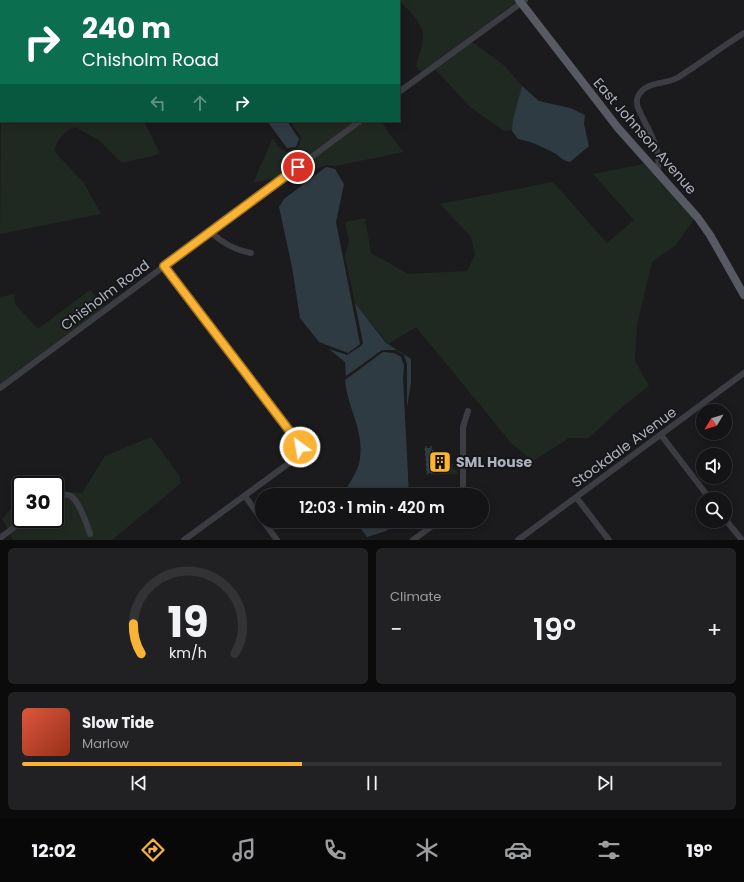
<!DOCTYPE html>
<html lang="en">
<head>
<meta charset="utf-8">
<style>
	:root { --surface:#141416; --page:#212123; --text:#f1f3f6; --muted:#9d9ea1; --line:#333335; --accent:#fbb335 }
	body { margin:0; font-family:Poppins,sans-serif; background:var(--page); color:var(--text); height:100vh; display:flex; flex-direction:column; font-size:15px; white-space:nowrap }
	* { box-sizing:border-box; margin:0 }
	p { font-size:13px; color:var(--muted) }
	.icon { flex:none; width:22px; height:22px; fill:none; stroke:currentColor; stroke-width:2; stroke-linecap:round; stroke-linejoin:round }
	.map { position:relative; height:540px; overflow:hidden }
	.panel { display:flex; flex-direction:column; gap:8px; padding:8px; background:#0b0b0c; flex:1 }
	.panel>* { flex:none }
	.top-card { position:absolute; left:0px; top:0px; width:400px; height:122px; box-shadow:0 2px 10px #0003,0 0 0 1px var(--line); background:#0b6e4f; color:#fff; overflow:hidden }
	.needle { width:26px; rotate:232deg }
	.buttons { position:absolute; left:696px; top:404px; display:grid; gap:8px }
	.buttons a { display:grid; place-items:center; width:36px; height:36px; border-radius:50%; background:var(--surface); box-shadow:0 2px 10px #0003,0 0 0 1px var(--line); font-size:20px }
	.speed { position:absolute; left:12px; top:476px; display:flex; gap:8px; font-size:20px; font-weight:700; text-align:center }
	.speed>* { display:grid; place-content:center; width:52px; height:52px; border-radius:50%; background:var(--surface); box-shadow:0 2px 10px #0003,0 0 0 1px var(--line); line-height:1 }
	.speed .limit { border:2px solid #111; border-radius:6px; background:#fff; color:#111 }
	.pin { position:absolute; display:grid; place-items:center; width:34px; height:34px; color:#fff; margin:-17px; border:2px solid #fff; border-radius:50%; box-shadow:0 1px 4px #0007 }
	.me { position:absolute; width:44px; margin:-22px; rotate:328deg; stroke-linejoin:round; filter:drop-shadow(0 0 3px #0008) }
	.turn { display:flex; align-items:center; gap:14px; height:84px; padding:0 16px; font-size:18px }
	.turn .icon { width:52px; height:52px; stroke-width:2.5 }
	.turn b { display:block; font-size:28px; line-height:34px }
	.lanes { display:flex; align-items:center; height:38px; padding:0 16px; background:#0003; justify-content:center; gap:20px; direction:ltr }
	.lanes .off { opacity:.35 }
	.big { font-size:30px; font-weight:600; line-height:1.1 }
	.panel .tile { flex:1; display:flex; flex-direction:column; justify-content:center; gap:6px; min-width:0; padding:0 14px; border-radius:6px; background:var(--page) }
	.panel .dial { align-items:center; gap:0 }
	.dial svg { height:104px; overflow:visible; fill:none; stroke:var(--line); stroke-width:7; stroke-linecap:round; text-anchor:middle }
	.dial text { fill:var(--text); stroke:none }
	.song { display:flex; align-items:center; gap:12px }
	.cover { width:48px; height:48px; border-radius:6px; background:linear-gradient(135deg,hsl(10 70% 55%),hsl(10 70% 35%)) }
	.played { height:4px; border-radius:2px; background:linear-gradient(90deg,var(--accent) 40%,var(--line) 40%) }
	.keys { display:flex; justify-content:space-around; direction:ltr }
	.heat { display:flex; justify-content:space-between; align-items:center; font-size:22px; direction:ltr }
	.panel .tiles { flex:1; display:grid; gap:8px; grid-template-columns:1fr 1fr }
	.tile:last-child { grid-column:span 2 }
	.trip { position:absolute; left:255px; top:488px; width:234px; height:40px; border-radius:20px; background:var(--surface); box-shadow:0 2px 10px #0003,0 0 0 1px var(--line); font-weight:600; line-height:40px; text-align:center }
	.menu { display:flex; height:64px; justify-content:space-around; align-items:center; background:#080809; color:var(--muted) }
	.menu .icon { width:28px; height:28px }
	.menu .active { color:var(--accent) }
	.menu b { font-size:18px; color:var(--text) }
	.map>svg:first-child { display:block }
	.green { fill:#202921 }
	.water { fill:#2f3b43 }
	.building { fill:#2e2e31 }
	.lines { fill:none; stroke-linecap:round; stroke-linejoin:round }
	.path { stroke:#41444a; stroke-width:1; stroke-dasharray:2 3; stroke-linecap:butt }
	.minor { stroke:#3b3d42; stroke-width:6 }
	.major { stroke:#575a62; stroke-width:8 }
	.route-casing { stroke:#a37422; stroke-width:10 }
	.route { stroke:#fbb335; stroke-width:7 }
	.labels { text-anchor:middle; stroke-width:4; stroke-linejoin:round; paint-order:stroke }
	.street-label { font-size:14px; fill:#adb2bd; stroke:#161618 }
	.poi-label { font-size:14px; font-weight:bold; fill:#adb2bd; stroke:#161618; text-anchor:start }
</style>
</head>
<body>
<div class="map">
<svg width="744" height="540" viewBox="0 0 744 540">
	<rect width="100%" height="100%" fill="#1b1b1d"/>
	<!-- green -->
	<path class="green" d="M158,0h136v1h-135z
		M399,0h116l1,2 -95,70 -5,-6c1,-7 5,-14 6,-21 5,-21 -11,-31 -23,-45z
		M472,42l33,24 17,20 -10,44 -7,1 -4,-2 -31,-22 -35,-38z
		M1,118v3h143l16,33 -38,9 -23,-23 -24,-13c-11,4 -16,11 -21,23l2,3 28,30 17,31 -101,20z
		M290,121h65l-76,56 -26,6 20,-45 5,9 9,5 11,-4 3,-11z
		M365,121h17l5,10 17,21 -69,14 -9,-1 -13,5 -5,-7z
		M644,164l50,55 -18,26 -24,17 -15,62 -2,37 14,25 -28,22 -32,30h-20l-36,23 -21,-17 -96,-117 -28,17 -33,-41 -10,-46 4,-16 -4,-19 20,-4 6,35 37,21 59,-3 8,-17 -4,-17 -31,-33 113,-22 54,61 27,-23 -41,-46z
		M90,290l15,16 -105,78v-87l14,-3 1,10 23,25z
		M151,437l28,38 2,8 -69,57h-99l-11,-21 18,-21 1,21h34v-28l27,2 23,-37z
		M452,463l1,6 4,1v4l-24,1v-3l5,2 -1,-4 10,-1v-4z"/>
	<!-- water -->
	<path class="water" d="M522,86l17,15 31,7 15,7 -1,9 5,22 -19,16c-6,-1 -9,-4 -14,-8 -11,-6 -25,-13 -38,-15l-6,-8 1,-11z
		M267,121h20l12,18 -3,8 -9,1z
		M326,167l9,2 9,15 -8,38 24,122 -12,9 -29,-11 -19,-24 -8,-51 -13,-60 5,-8z
		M355,303l31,40 25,16v24l-4,24v-43l-3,-9 -8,-5h-14l-36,26 -1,-14 -16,-13 18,6 14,-9 2,-3z
		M383,352l11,1 7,4 3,9 -1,12 6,117h-65c3,-10 12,-20 15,-31 7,-33 -11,-53 -14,-84z
		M425,448h7l-3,10 3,15h-5z
		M355,521h44l-13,10 -19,6z"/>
	<!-- building -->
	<path class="building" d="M430,453h21v7h-3v9l-14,1 -1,-12h-3z"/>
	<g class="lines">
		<!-- path -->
		<path class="path" d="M425,447h7l1,5 -3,1c-1,7 3,13 2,21h-5z
			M432,461l1,-9h9v-2"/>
		<!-- minor -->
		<path class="minor" d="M399,92l126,-92
			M657,173c6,-25 -9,-42 -18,-63 -3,-6 -3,-13 2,-18 7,-10 26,-8 36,-14 23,-14 44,-31 67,-45
			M211,232c11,11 24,18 40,21
			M164,266l134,176 1,5 -3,11 -112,82
			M0,388l360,-267
			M661,435l49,64
			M463,495v-68l5,-16
			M245,496l17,24
			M576,497l33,43
			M55,498c4,-2 11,-5 16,-2 8,6 16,28 19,38
			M725,519l17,21
			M263,521l14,19
			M0,538l25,-19
			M413,540l26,-19
			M518,540l226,-167"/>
		<!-- major -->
		<path class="major" d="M519,0l99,128 80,90 12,17 34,60"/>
	</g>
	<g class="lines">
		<!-- route casing -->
		<g class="route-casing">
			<path id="route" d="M298,167l-134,99 134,176 2,5"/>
		</g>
		<!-- route -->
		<use href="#route" class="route"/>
	</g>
	<!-- icons -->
	<defs>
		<g id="building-square" transform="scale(1.15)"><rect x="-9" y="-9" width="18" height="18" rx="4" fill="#fbb335" stroke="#161618"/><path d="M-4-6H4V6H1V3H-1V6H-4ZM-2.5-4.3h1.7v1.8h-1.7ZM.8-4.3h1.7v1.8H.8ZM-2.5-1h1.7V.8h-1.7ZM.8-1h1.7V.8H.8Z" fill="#111"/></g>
	</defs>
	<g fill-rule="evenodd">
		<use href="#building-square" x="440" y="462"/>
	</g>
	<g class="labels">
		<!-- street labels -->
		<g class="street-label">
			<text transform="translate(645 136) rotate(49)" y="5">East Johnson Avenue</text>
			<text transform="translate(105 295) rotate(-37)" y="5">Chisholm Road</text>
			<text transform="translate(624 447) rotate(-36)" y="5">Stockdale Avenue</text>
		</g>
		<!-- poi labels -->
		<g class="poi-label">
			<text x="456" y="467">SML House</text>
		</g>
	</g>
</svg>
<div class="buttons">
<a><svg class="needle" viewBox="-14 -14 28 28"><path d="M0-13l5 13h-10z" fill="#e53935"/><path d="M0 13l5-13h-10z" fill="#9d9ea1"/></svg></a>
<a><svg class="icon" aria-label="sound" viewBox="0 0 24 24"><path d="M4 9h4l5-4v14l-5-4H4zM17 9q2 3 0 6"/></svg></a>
<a><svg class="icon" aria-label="search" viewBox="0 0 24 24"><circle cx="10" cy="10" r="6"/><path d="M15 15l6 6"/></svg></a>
</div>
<div class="speed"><div class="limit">30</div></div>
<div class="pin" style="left:298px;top:167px;background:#d93025"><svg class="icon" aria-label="arrive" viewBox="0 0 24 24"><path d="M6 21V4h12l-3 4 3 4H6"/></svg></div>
<svg class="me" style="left:300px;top:447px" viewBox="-20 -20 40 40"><circle r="17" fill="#fbb335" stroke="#fff" stroke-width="3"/><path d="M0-11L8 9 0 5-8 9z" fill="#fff"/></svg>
<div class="trip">12:03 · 1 min · 420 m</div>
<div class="top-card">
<div class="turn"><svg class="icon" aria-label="right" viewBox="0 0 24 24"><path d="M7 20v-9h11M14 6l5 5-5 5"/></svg><div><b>240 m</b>Chisholm Road</div></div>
<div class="lanes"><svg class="icon off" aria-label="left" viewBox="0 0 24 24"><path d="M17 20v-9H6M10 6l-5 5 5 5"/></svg><svg class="icon off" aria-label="ahead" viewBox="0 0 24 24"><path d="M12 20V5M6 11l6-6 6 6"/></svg><svg class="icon" aria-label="right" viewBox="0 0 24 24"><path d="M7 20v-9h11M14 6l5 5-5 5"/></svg></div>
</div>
</div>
<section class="panel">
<div class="tiles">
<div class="tile dial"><svg viewBox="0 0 100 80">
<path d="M14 69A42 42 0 1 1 86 69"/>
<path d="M14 69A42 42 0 0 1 8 46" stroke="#fbb335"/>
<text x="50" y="56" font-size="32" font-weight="700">19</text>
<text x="50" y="72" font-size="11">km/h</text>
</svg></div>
<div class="tile"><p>Climate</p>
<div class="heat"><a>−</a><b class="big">19°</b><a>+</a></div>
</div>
<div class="tile">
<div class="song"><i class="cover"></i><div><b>Slow Tide</b><p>Marlow</p></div></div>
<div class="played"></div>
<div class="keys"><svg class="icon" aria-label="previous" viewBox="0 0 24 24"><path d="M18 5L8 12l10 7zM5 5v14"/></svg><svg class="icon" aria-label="pause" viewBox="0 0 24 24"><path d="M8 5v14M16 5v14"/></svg><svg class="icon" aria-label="next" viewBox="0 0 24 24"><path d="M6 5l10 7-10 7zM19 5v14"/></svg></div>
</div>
</div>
</section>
<nav class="menu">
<b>12:02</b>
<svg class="icon active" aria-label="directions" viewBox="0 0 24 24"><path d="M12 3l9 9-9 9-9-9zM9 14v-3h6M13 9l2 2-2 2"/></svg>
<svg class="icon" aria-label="music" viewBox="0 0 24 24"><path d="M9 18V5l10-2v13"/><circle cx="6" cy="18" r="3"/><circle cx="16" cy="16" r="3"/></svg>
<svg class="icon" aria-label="phone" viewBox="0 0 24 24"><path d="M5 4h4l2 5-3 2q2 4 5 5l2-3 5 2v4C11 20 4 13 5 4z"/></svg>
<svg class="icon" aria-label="climate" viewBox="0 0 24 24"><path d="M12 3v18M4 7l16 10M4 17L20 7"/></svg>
<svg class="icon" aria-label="car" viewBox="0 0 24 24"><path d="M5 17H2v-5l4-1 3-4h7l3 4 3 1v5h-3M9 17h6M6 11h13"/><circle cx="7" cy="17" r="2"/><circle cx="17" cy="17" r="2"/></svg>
<svg class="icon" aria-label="filters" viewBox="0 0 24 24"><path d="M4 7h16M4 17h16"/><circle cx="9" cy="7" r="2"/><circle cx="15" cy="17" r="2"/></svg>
<b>19°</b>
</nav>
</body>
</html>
